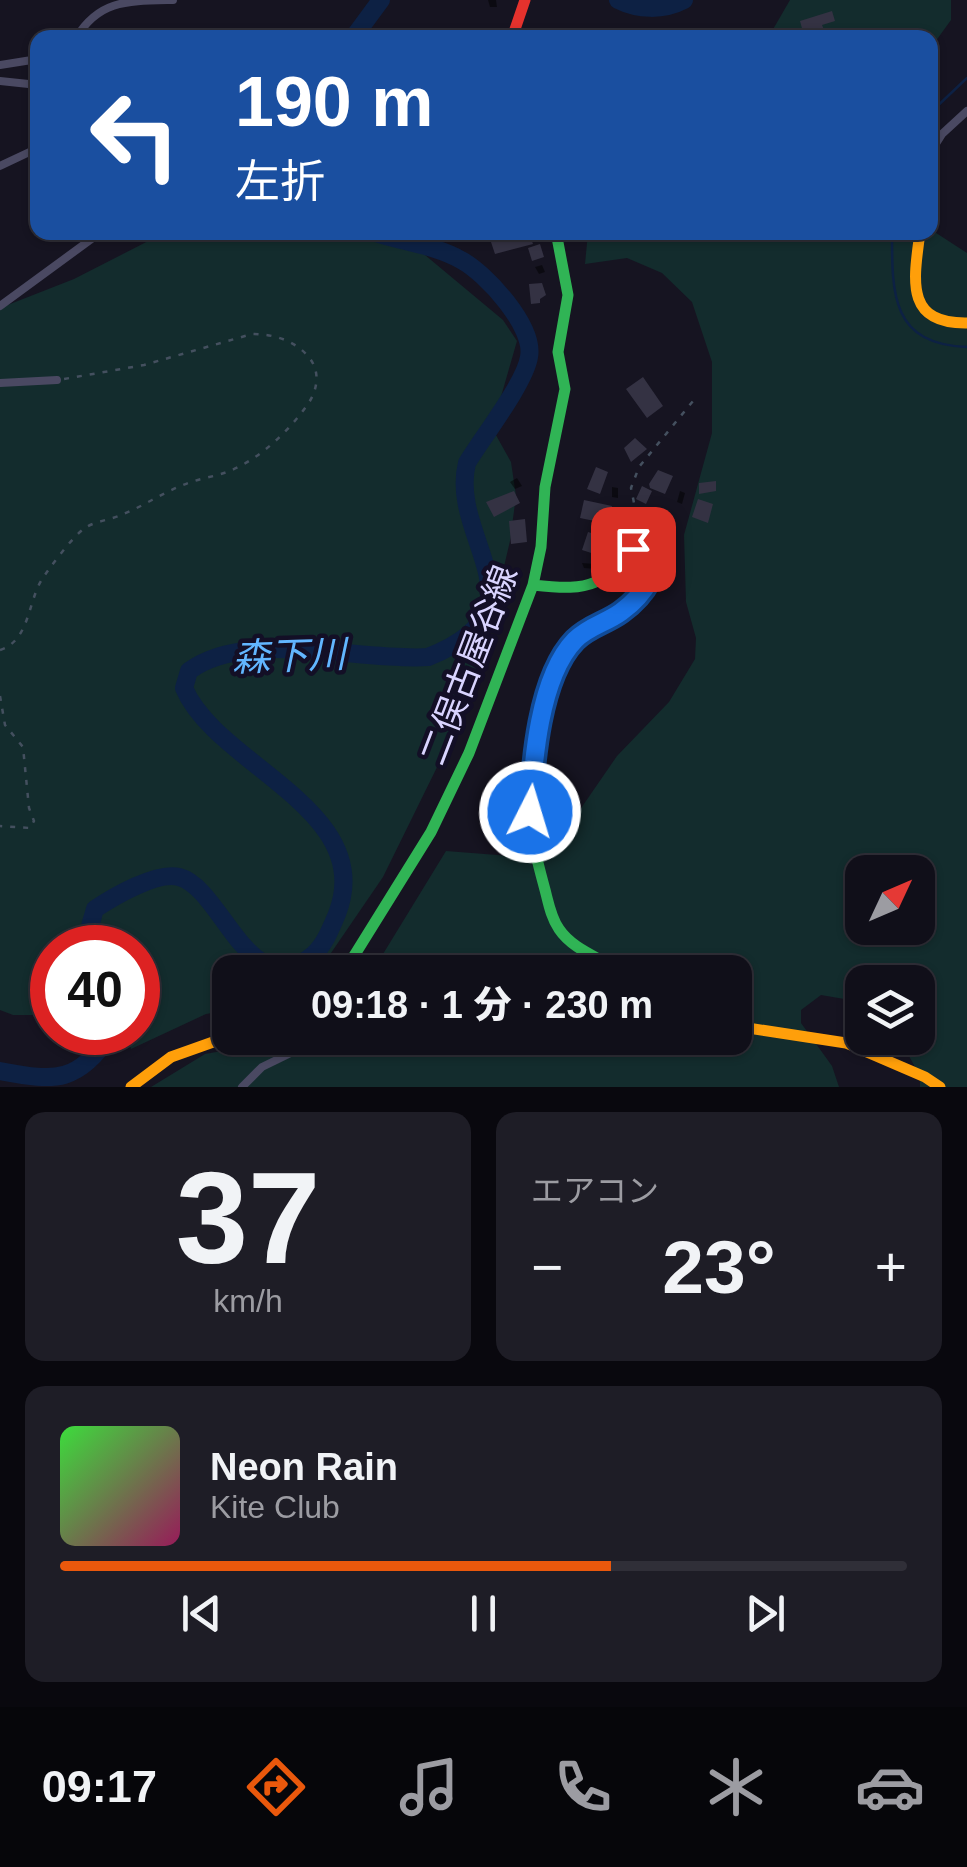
<!DOCTYPE html>
<html lang="ja">
<head>
<meta charset="utf-8">
<style>
	:root { --surface:#100f19; --page:#1e1d26; --text:#f1f3f6; --muted:#9c9ca2; --line:#302f38; --accent:#ea580c }
	body { margin:0; font-family:Helvetica,"Noto Sans JP",sans-serif; background:var(--page); color:var(--text); height:100vh; display:flex; flex-direction:column; font-size:38px; white-space:nowrap }
	* { box-sizing:border-box; margin:0 }
	p { font-size:32px; color:var(--muted) }
	.icon { flex:none; width:55px; height:55px; fill:none; stroke:currentColor; stroke-width:2; stroke-linecap:round; stroke-linejoin:round }
	.map { position:relative; height:1087px; overflow:hidden }
	.sheet { display:flex; flex-direction:column; gap:25px; padding:25px; background:#09080e; flex:1 }
	.sheet>* { flex:none }
	.top-card { position:absolute; left:30px; top:30px; width:908px; height:210px; border-radius:20px; box-shadow:0 2px 8px #0004,0 0 0 2px var(--line); background:#1a4fa0; color:#fff; overflow:hidden }
	.needle { width:65px; rotate:46deg }
	.controls { position:absolute; left:845px; top:855px; display:grid; gap:20px }
	.controls a { display:grid; place-items:center; width:90px; height:90px; border-radius:20px; background:var(--surface); box-shadow:0 2px 8px #0004,0 0 0 2px var(--line); font-size:50px }
	.speed { position:absolute; left:30px; top:925px; display:flex; gap:20px; font-size:50px; font-weight:700; text-align:center }
	.speed>* { display:grid; place-content:center; width:130px; height:130px; border-radius:50%; background:var(--surface); box-shadow:0 2px 8px #0004,0 0 0 2px var(--line); line-height:1 }
	.speed .limit { border:15px solid #d22; background:#fff; color:#111 }
	.pin { position:absolute; display:grid; place-items:center; width:85px; height:85px; color:#fff; margin:-42px; border-radius:20px; box-shadow:0 5px 15px #0006 }
	.me { position:absolute; width:110px; margin:-55px; rotate:5deg; stroke-linejoin:round; filter:drop-shadow(0 0 8px #0008) }
	.turn { display:flex; align-items:center; gap:35px; height:210px; padding:0 40px; font-size:45px }
	.turn .icon { width:130px; height:130px; stroke-width:2.5 }
	.turn b { display:block; font-size:70px; line-height:85px }
	.big { font-size:75px; font-weight:800; line-height:1.1 }
	.sheet .widget { flex:1; display:flex; flex-direction:column; justify-content:center; gap:15px; min-width:0; padding:0 35px; border-radius:20px; background:var(--page) }
	.sheet .dial { align-items:center; gap:0 }
	.dial b { font-size:130px; line-height:1 }
	.song { display:flex; align-items:center; gap:30px }
	.cover { width:120px; height:120px; border-radius:15px; background:linear-gradient(135deg,hsl(120 70% 55%),hsl(330 70% 35%)) }
	.played { height:10px; border-radius:5px; background:linear-gradient(90deg,var(--accent) 65%,var(--line) 65%) }
	.keys { display:flex; justify-content:space-around; direction:ltr }
	.heat { display:flex; justify-content:space-between; align-items:center; font-size:55px; direction:ltr }
	.sheet .tiles { flex:1; display:grid; gap:25px; grid-template-columns:1fr 1fr }
	.widget:last-child { grid-column:span 2 }
	.trip { position:absolute; left:212px; top:955px; width:540px; height:100px; border-radius:20px; background:var(--surface); box-shadow:0 2px 8px #0004,0 0 0 2px var(--line); font-weight:800; line-height:100px; text-align:center }
	.dock { display:flex; height:160px; justify-content:space-around; align-items:center; background:#06060a; color:var(--muted) }
	.dock .icon { width:70px; height:70px }
	.dock .current { color:var(--accent) }
	.dock b { font-size:45px; color:var(--text) }
	.map>svg:first-child { display:block }
	.green { fill:#132c2d; fill-rule:evenodd }
	.shadow { fill:#0007 }
	.lines { fill:none; stroke-linecap:round; stroke-linejoin:round }
	.stream { stroke:#0d2144; stroke-width:2.5 }
	.river { stroke:#0d2144; stroke-width:18 }
	.building { fill:#343243 }
	.path { stroke:#44505f; stroke-width:2.5; stroke-dasharray:5 8; stroke-linecap:butt }
	.street { stroke:#4a4962; stroke-width:8 }
	.fast { stroke:#30b455; stroke-width:11 }
	.slow { stroke:#ff9f0a; stroke-width:11 }
	.jam { stroke:#e5322d; stroke-width:11 }
	.route-casing { stroke:#114b97; stroke-width:25 }
	.route { stroke:#1a73e8; stroke-width:18 }
	.labels { text-anchor:middle; stroke-width:9; stroke-linejoin:round; paint-order:stroke }
	.street-label { font-size:35px; fill:#d9d4ff; stroke:#130f26 }
	.water-label { font-size:38px; font-style:italic; fill:#62b6ff; stroke:#130f26 }
</style>
</head>
<body>
<div class="map">
<svg width="967" height="1087" viewBox="0 0 967 1087">
	<rect width="100%" height="100%" fill="#161421"/>
	<!-- green -->
	<path class="green" d="M790,0h161v20l-21,29v-11h-162z
		M930,229l37,24v834h-47v-11l-21,-38h19v-56h-56v25l-6,-6 -35,-6 -20,15v13l31,43 7,21h-688l54,-33 89,-16h441v-66h-363l74,-121 100,8 71,-103 52,-54 26,-43 1,-21 -10,-36 -2,-67 28,-102v-71l-20,-60 -30,-29 -35,-15 -42,6 3,-31 342,-1zM862,872h56v56h-56z
		M382,232l25,8 96,80 14,21 -25,87 19,34 5,34 -6,45 -35,149 -92,187 -65,95h-88v38l-24,4 -75,35 -5,-16 12,-1v-84h-86v67h-39l-13,-5v-702l74,-29 90,-46z"/>
	<!-- shadow -->
	<path class="shadow" d="M488,0h8l1,7h-7z
		M790,31l4,7h-19l-1,-2z
		M546,232l2,6 -9,1 -1,-6z
		M542,265l3,7 -6,2 -4,-7z
		M517,478l5,8 -7,3 -5,-7z
		M612,487l6,1v10l-6,-1z
		M680,491l5,2 -3,11 -5,-2z
		M582,563l13,1 1,5 -12,-1z"/>
	<g class="lines">
		<!-- stream -->
		<path class="stream" d="M930,113l37,-35
			M892,232c0,62 -1,112 75,115"/>
		<!-- river -->
		<path class="river" d="M618,0c20,10 45,11 66,0
			M353,38l28,-38
			M102,948l-12,-22 5,-17c18,-12 62,-38 84,-32 44,11 70,132 135,77 11,-10 17,-26 23,-40 41,-104 -121,-149 -153,-226l5,-17c57,-43 173,-9 239,-14 123,-48 20,-118 39,-194 15,-25 58,-80 62,-106 6,-30 -43,-84 -68,-97 -26,-15 -60,-18 -88,-28
			M0,1071c59,11 76,12 113,-39"/>
	</g>
	<!-- building -->
	<path class="building" d="M832,11l3,10 -13,4 2,5 -21,2 -3,-11z
		M529,233l4,11 -38,10 -5,-15 18,-5 1,5z
		M540,244l4,13 -12,4 -4,-13z
		M542,283l4,12 -6,4v4l-9,1 -2,-20z
		M643,377l20,29 -16,12 -21,-29z
		M635,438l12,11 -16,13 -7,-14z
		M596,467l12,5 -8,22 -13,-5z
		M658,470l15,6 -8,18 -15,-6 -1,-4z
		M716,481v10l-17,3v-11z
		M642,486l10,5 -6,13 -10,-5z
		M514,491l6,12 -26,14 -8,-15z
		M698,499l15,5 -5,19 -16,-6z
		M584,500l28,6 -3,18 -29,-6z
		M525,519l2,23 -16,2 -2,-23z
		M588,532l26,8 -2,5 11,4 -4,13 -37,-12z"/>
	<g class="lines">
		<!-- path -->
		<path class="path" d="M639,528l-8,-40 8,-21 54,-66
			M0,650c29,-9 28,-47 41,-69 8,-13 32,-45 44,-53 10,-7 25,-8 36,-13 21,-8 41,-22 62,-30 14,-6 30,-8 44,-13 32,-12 62,-41 81,-68 10,-15 13,-34 -1,-49 -14,-15 -34,-21 -55,-21l-108,31 -80,14
			M0,696l5,29 18,22 6,61 5,13 -4,7 -30,-2"/>
		<!-- street -->
		<path class="street" d="M76,38c23,-38 50,-37 97,-38
			M0,65l38,-6
			M0,81l38,4
			M930,153l12,-19 25,-23
			M0,166l38,-18
			M0,306l101,-74
			M0,383l57,-3
			M242,1087l20,-20 45,-22 8,-7"/>
		<!-- fast -->
		<path class="fast" d="M533,585c63,7 68,0 109,-46h9c11,31 -8,60 -34,76 -16,9 -34,14 -45,28 -32,41 -45,125 -42,176 2,23 8,45 14,67 4,14 6,30 15,43 14,21 42,29 62,43
			M344,972l87,-140 38,-79 64,-168 8,-38 4,-60 20,-98 -7,-37 10,-57 -12,-63"/>
		<!-- slow -->
		<path class="slow" d="M920,232c-6,47 -16,92 47,91
			M735,1026l111,17 79,34 15,10
			M131,1087l40,-30 59,-21"/>
		<!-- jam -->
		<path class="jam" d="M512,38l13,-38"/>
	</g>
	<g class="lines">
		<!-- route casing -->
		<g class="route-casing">
			<path id="route" d="M530,812c3,-49 9,-135 45,-172 14,-14 31,-17 46,-28 22,-16 45,-46 30,-72h-9l-9,9"/>
		</g>
		<!-- route -->
		<use href="#route" class="route"/>
	</g>
	<g class="labels">
		<!-- street labels -->
		<g class="street-label">
			<text transform="translate(469 665) rotate(-69)" y="12">二俣古屋谷線</text>
		</g>
		<!-- water labels -->
		<g class="water-label">
			<text transform="translate(289 656) rotate(-2)" y="13">森下川</text>
		</g>
	</g>
</svg>
<div class="controls">
<a><svg class="needle" viewBox="-14 -14 28 28"><path d="M0-13l5 13h-10z" fill="#e53935"/><path d="M0 13l5-13h-10z" fill="#9c9ca2"/></svg></a>
<a><svg class="icon" aria-label="layers" viewBox="0 0 24 24"><path d="M12 4l9 5-9 5-9-5zM3 14l9 5 9-5"/></svg></a>
</div>
<div class="speed"><div class="limit">40</div></div>
<div class="pin" style="left:633px;top:549px;background:#d93025"><svg class="icon" aria-label="arrive" viewBox="0 0 24 24"><path d="M6 21V4h12l-3 4 3 4H6"/></svg></div>
<svg class="me" style="left:530px;top:812px" viewBox="-20 -20 40 40"><circle r="17" fill="#1a73e8" stroke="#fff" stroke-width="3"/><path d="M0-11L8 9 0 5-8 9z" fill="#fff"/></svg>
<div class="trip">09:18 · 1 分 · 230 m</div>
<div class="top-card">
<div class="turn"><svg class="icon" aria-label="left" viewBox="0 0 24 24"><path d="M17 20v-9H6M10 6l-5 5 5 5"/></svg><div><b>190 m</b>左折</div></div>
</div>
</div>
<section class="sheet">
<div class="tiles">
<div class="widget dial"><b>37</b><p>km/h</p></div>
<div class="widget"><p>エアコン</p>
<div class="heat"><a>−</a><b class="big">23°</b><a>+</a></div>
</div>
<div class="widget">
<div class="song"><i class="cover"></i><div><b>Neon Rain</b><p>Kite Club</p></div></div>
<div class="played"></div>
<div class="keys"><svg class="icon" aria-label="previous" viewBox="0 0 24 24"><path d="M18 5L8 12l10 7zM5 5v14"/></svg><svg class="icon" aria-label="pause" viewBox="0 0 24 24"><path d="M8 5v14M16 5v14"/></svg><svg class="icon" aria-label="next" viewBox="0 0 24 24"><path d="M6 5l10 7-10 7zM19 5v14"/></svg></div>
</div>
</div>
</section>
<nav class="dock">
<b>09:17</b>
<svg class="icon current" aria-label="directions" viewBox="0 0 24 24"><path d="M12 3l9 9-9 9-9-9zM9 14v-3h6M13 9l2 2-2 2"/></svg>
<svg class="icon" aria-label="music" viewBox="0 0 24 24"><path d="M9 18V5l10-2v13"/><circle cx="6" cy="18" r="3"/><circle cx="16" cy="16" r="3"/></svg>
<svg class="icon" aria-label="phone" viewBox="0 0 24 24"><path d="M5 4h4l2 5-3 2q2 4 5 5l2-3 5 2v4C11 20 4 13 5 4z"/></svg>
<svg class="icon" aria-label="climate" viewBox="0 0 24 24"><path d="M12 3v18M4 7l16 10M4 17L20 7"/></svg>
<svg class="icon" aria-label="car" viewBox="0 0 24 24"><path d="M5 17H2v-5l4-1 3-4h7l3 4 3 1v5h-3M9 17h6M6 11h13"/><circle cx="7" cy="17" r="2"/><circle cx="17" cy="17" r="2"/></svg>
</nav>
</body>
</html>
